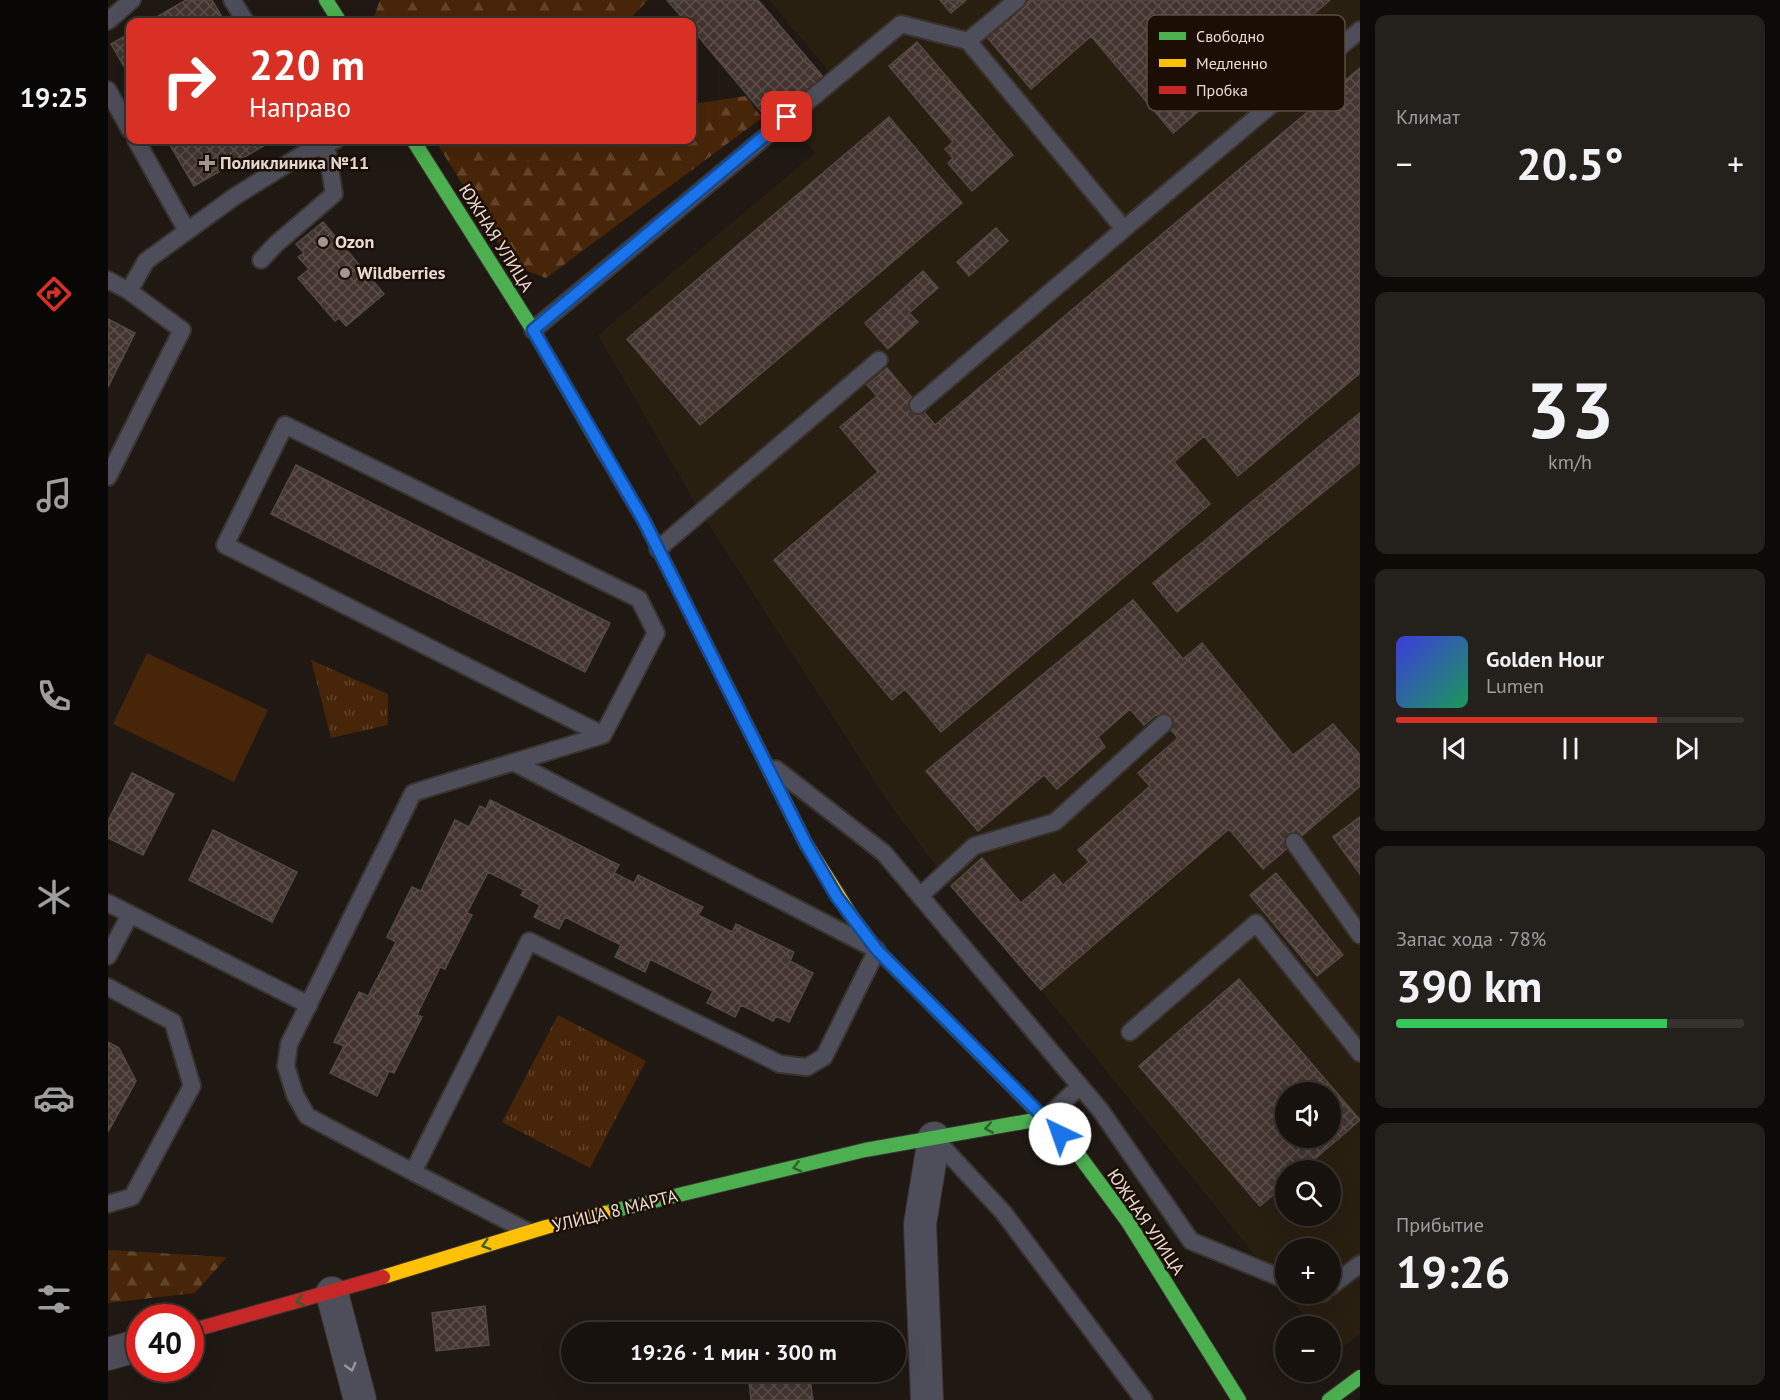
<!DOCTYPE html>
<html lang="ru">
<head>
<meta charset="utf-8">
<style>
	:root { --surface:#17120e; --page:#24201c; --text:#f1f3f6; --muted:#9e9e9e; --line:#36322e; --accent:#d93025 }
	body { margin:0; font-family:"PT Sans",sans-serif; background:var(--page); color:var(--text); height:100vh; display:flex; flex-direction:column; font-size:22px; white-space:nowrap }
	* { box-sizing:border-box; margin:0 }
	p { font-size:20px; color:var(--muted) }
	.icon { flex:none; width:33px; height:33px; fill:none; stroke:currentColor; stroke-width:2; stroke-linecap:round; stroke-linejoin:round }
	.map { position:relative; flex:1; overflow:hidden }
	.panel { display:flex; flex-direction:column; gap:15px; padding:15px; background:#0d0a08; width:420px }
	.panel>* { flex:none }
	.guide { position:absolute; left:18px; top:18px; width:570px; height:126px; border-radius:12px; box-shadow:0 6px 24px #0002,0 0 0 2px var(--line); background:#d93025; color:#fff; overflow:hidden }
	.fabs { position:absolute; left:1167px; top:1082px; display:grid; gap:12px }
	.fabs a { display:grid; place-items:center; width:66px; height:66px; border-radius:50%; background:var(--surface); box-shadow:0 6px 24px #0002,0 0 0 2px var(--line); font-size:30px }
	.speed { position:absolute; left:18px; top:1304px; display:flex; gap:12px; font-size:30px; font-weight:700; text-align:center }
	.speed>* { display:grid; place-content:center; width:78px; height:78px; border-radius:50%; background:var(--surface); box-shadow:0 6px 24px #0002,0 0 0 2px var(--line); line-height:1 }
	.speed .limit { border:9px solid #d22; background:#fff; color:#111 }
	.pin { position:absolute; display:grid; place-items:center; width:51px; height:51px; color:#fff; margin:-26px; border-radius:12px; box-shadow:0 3px 9px #0006 }
	.me { position:absolute; width:66px; margin:-33px; rotate:318deg; stroke-linejoin:round; filter:drop-shadow(0 0 4px #0008) }
	.turn { display:flex; align-items:center; gap:21px; height:126px; padding:0 24px; font-size:27px }
	.turn .icon { width:78px; height:78px; stroke-width:2.5 }
	.turn b { display:block; font-size:42px; line-height:51px }
	.big { font-size:45px; font-weight:700; line-height:1.1 }
	.panel .card { flex:1; display:flex; flex-direction:column; justify-content:center; gap:9px; min-width:0; padding:0 21px; border-radius:12px; background:var(--page) }
	.panel .dial { align-items:center; gap:0 }
	.dial b { font-size:78px; line-height:1 }
	.song { display:flex; align-items:center; gap:18px }
	.cover { width:72px; height:72px; border-radius:9px; background:linear-gradient(135deg,hsl(240 70% 55%),hsl(150 70% 35%)) }
	.played { height:6px; border-radius:3px; background:linear-gradient(90deg,var(--accent) 75%,var(--line) 75%) }
	.keys { display:flex; justify-content:space-around; direction:ltr }
	.heat { display:flex; justify-content:space-between; align-items:center; font-size:33px; direction:ltr }
	.charge { height:9px; border-radius:4px; background:linear-gradient(90deg,#34c759 78%,var(--line) 0) }
	.trip { position:absolute; left:453px; top:1322px; width:345px; height:60px; border-radius:30px; background:var(--surface); box-shadow:0 6px 24px #0002,0 0 0 2px var(--line); font-weight:700; line-height:60px; text-align:center }
	main { display:flex; flex:1; min-height:0 }
	.menu { display:flex; flex-direction:column; width:108px; justify-content:space-around; align-items:center; background:#090706; color:var(--muted) }
	.menu .icon { width:42px; height:42px }
	.menu .current { color:var(--accent) }
	.menu b { font-size:27px; color:var(--text) }
	.map>svg:first-child { display:block }
	.industrial { fill:#281f11; fill-rule:evenodd }
	.forest { fill:url(#forest-firs) }
	.park { fill:url(#park-tufts) }
	.pitch { fill:#472508 }
	.building { fill:url(#building-cross-hatch); stroke:#524a46; stroke-width:1.5; fill-rule:evenodd }
	.lines { fill:none; stroke-linecap:round; stroke-linejoin:round }
	.lane-casing { stroke:#3a332f; stroke-width:20 }
	.street-casing { stroke:#3a332f; stroke-width:34 }
	.fast-casing { stroke:#3a332f; stroke-width:16 }
	.slow-casing { stroke:#3a332f; stroke-width:16 }
	.jam-casing { stroke:#3a332f; stroke-width:16 }
	.lane { stroke:#4e4e5a; stroke-width:16 }
	.street { stroke:#4e4e5a; stroke-width:32 }
	.fast { stroke:#4caf50; stroke-width:14 }
	.slow { stroke:#ffc107; stroke-width:14 }
	.jam { stroke:#c62828; stroke-width:14 }
	.oneway { stroke:#345e2a }
	.oneway2 { stroke:#9a9598 }
	.route-casing { stroke:#114b97; stroke-width:15 }
	.route { stroke:#1a73e8; stroke-width:10 }
	.poi-dot { fill:#a09791; stroke:#1c0e05; stroke-width:2 }
	.labels { text-anchor:middle; stroke-width:5; stroke-linejoin:round; paint-order:stroke }
	.poi-label { font-size:18px; font-weight:bold; fill:#e6dcd5; stroke:#1c0e05; text-anchor:start }
	.street-label { font-size:18px; fill:#e6dcd5; stroke:#1c0e05 }
	.key { fill:#1c0e05; stroke:#594c43; stroke-width:1.5 }
	.key-label { font-size:16px; fill:#e6dcd5 }
</style>
</head>
<body>
<main>
<nav class="menu">
<b>19:25</b>
<svg class="icon current" aria-label="directions" viewBox="0 0 24 24"><path d="M12 3l9 9-9 9-9-9zM9 14v-3h6M13 9l2 2-2 2"/></svg>
<svg class="icon" aria-label="music" viewBox="0 0 24 24"><path d="M9 18V5l10-2v13"/><circle cx="6" cy="18" r="3"/><circle cx="16" cy="16" r="3"/></svg>
<svg class="icon" aria-label="phone" viewBox="0 0 24 24"><path d="M5 4h4l2 5-3 2q2 4 5 5l2-3 5 2v4C11 20 4 13 5 4z"/></svg>
<svg class="icon" aria-label="climate" viewBox="0 0 24 24"><path d="M12 3v18M4 7l16 10M4 17L20 7"/></svg>
<svg class="icon" aria-label="car" viewBox="0 0 24 24"><path d="M5 17H2v-5l4-1 3-4h7l3 4 3 1v5h-3M9 17h6M6 11h13"/><circle cx="7" cy="17" r="2"/><circle cx="17" cy="17" r="2"/></svg>
<svg class="icon" aria-label="filters" viewBox="0 0 24 24"><path d="M4 7h16M4 17h16"/><circle cx="9" cy="7" r="2"/><circle cx="15" cy="17" r="2"/></svg>
</nav>
<div class="map">
<svg width="1252" height="1400" viewBox="0 0 1252 1400">
	<defs>
		<pattern id="forest-firs" width="22" height="20" patternUnits="userSpaceOnUse" patternTransform="scale(1.5)"><rect width="22" height="20" fill="#472508"/><path d="M5 1l3.5 6h-7zM16 11l3.5 6h-7z" fill="#62442b"/></pattern>
		<pattern id="park-tufts" width="24" height="20" patternUnits="userSpaceOnUse" patternTransform="scale(1.5)"><rect width="24" height="20" fill="#472508"/><path d="M3 7l-1-3M5 7V3M7 7l1-3M15 17l-1-3M17 17v-4M19 17l1-3" fill="none" stroke="#62442b"/></pattern>
		<pattern id="building-cross-hatch" width="8" height="8" patternUnits="userSpaceOnUse" patternTransform="scale(1.5)"><rect width="8" height="8" fill="#43342f"/><path d="M0 0l8 8M0 8l8-8" fill="none" stroke="#5e514c"/></pattern>
	</defs>
	<rect width="100%" height="100%" fill="#1f1813"/>
	<!-- industrial -->
	<path class="industrial" d="M661,0h591v1334l-26,20 -3,-4 -1,-24h-18l-271,-336 -90,-104 -63,-84 -187,-289 -103,-178 217,-182 -32,-40 47,-40zM1178,1092h44v45h-44zM1178,1170h44v45h-44zM1178,1248h44v45h-44z"/>
	<!-- forest -->
	<path class="forest" d="M272,0h268l-21,22h-255z
		M638,96l16,22 -216,160 -34,-13 -77,-125h257v-36z
		M0,1250l119,7 -32,36 -87,10z"/>
	<!-- park -->
	<path class="park" d="M203,660l77,34v31l-57,13z
		M450,1015l88,46 -56,107 -88,-46z"/>
	<!-- pitch -->
	<path class="pitch" d="M39,653l121,57 -34,72 -121,-58z"/>
	<!-- building -->
	<path class="building" d="M78,0h26l13,22h-77z
		M559,0h91l66,78 -53,45 -79,-94v-7h-6z
		M832,0h26l-15,13z
		M922,0h300l-157,133 -82,-97 -60,53 -44,-52z
		M22,33v44l-19,-33z
		M809,42l96,113 -41,36 -24,-28 5,-5 -8,-9 8,-7 -64,-76z
		M1252,68v305l-122,103 -34,-40 -30,26 36,42 -269,228 -36,-43 -13,11 -118,-140 104,-88 -38,-45 37,-31 -10,-11 20,-17 48,57z
		M781,117l73,86 -262,222 -73,-86z
		M59,140h107l-80,46z
		M215,222l61,72 -38,32 -7,-8 -4,3 -37,-43 11,-9 -11,-12 6,-4 -8,-9z
		M888,228l12,13 -39,35 -12,-14z
		M815,271l15,17 -29,25 9,9 -30,27 -23,-26z
		M0,319l27,14 -27,54z
		M1252,413v49l-183,150 -24,-29z
		M188,465l314,158 -25,49 -314,-158z
		M1025,600l50,59 19,-16 91,112 40,-31 27,31v31l-97,83 -34,-40 -188,161 -90,-104 31,-28 39,45 33,-29 9,11 26,-23 -11,-12 72,-64 -12,-13 40,-35 -21,-24 -13,11 -14,-16 -32,28 7,10 -48,42 -13,-14 -66,56 -52,-60z
		M24,773l42,21 -31,61 -35,-17v-17z
		M382,800l129,65 -5,8 20,10 4,-8 65,32 -5,8 34,17 4,-8 58,28 -4,9 23,12 -24,49 -13,-6 -3,5 -32,-16 -6,12 -28,-14 6,-12 -63,-32 -5,13 -30,-15 6,-12 -56,-28 -6,12 -25,-12 6,-12 -19,-10 3,-5 -36,-18 -21,41 5,2 -27,54 -5,-2 -23,48 5,2 -28,56 -5,-2 -12,25 -47,-23 14,-27 -10,-4 25,-50 9,4 28,-54 -9,-5 25,-50 9,4 34,-71 14,7 11,-21 6,3z
		M1252,817v57l-27,-37z
		M105,830l84,42 -25,50 -83,-42z
		M1168,873l67,82 -26,21 -67,-81z
		M1131,979l121,141 -58,50h-16v14l-26,22 -121,-140zM1178,1092h44v45h-44z
		M0,1042l11,6 17,33 -28,51z
		M377,1306l4,39 -53,6 -4,-38z
		M640,1371h61l4,29h-62z"/>
	<g class="lines">
		<!-- lane casing -->
		<g class="lane-casing">
			<path id="lane" d="M124,0l14,22
				M0,21l24,-21
				M860,41l49,-41
				M0,90l22,40
				M28,140l51,91
				M153,260l15,-16 58,-50 -8,-50 -3,-4
				M0,280l21,11 53,39 -74,147
				M21,291l17,-30 88,-64 69,-43 33,-14
				M425,330l368,-306 67,17 156,188 236,-199
				M810,405l206,-176
				M550,549l221,-189
				M405,762l364,188 -53,107 -17,10 -27,-3 -251,-123 -116,231 -106,-56 -12,-21 -9,-29 3,-22 124,-251 9,-3 181,-55 53,-102 -17,-34 -354,-174 -60,120 378,190
				M668,769l108,84 217,258 90,130 95,39
				M1186,842l66,93
				M812,896l54,-50 81,-24 109,-99
				M0,903l201,102
				M0,956l22,-41
				M0,987l65,35 19,64 -60,111 -24,7
				M1022,1032l126,-109 104,130
				M938,1118l34,-32
				M826,1138l69,74 141,188
				M305,1172l114,59
				M1222,1287l30,-23
				M1208,1293h7"/>
		</g>
		<!-- street casing -->
		<g class="street-casing">
			<path id="street" d="M224,1293l28,107
				M0,1354l32,-9
				M819,1400l-7,-176 14,-86"/>
		</g>
		<!-- fast casing -->
		<g class="fast-casing">
			<path id="fast" d="M218,0l14,22
				M305,140l120,190 72,125
				M742,914l27,36 198,200 53,72 111,178
				M496,1213l261,-63 181,-32
				M1221,1400l31,-23"/>
		</g>
		<!-- slow casing -->
		<g class="slow-casing">
			<path id="slow" d="M642,732l56,112 44,70
				M275,1277l163,-50 58,-14"/>
		</g>
		<!-- jam casing -->
		<g class="jam-casing">
			<path id="jam" d="M497,455l39,66 106,211
				M82,1331l193,-54"/>
		</g>
		<!-- lane -->
		<use href="#lane" class="lane"/>
		<!-- street -->
		<use href="#street" class="street"/>
		<!-- fast -->
		<use href="#fast" class="fast"/>
		<!-- slow -->
		<use href="#slow" class="slow"/>
		<!-- jam -->
		<use href="#jam" class="jam"/>
	</g>
	<!-- one-way arrows -->
	<defs><path id="oneway-chevron" d="M-2-3.5L2.5 0L-2 3.5" fill="none" stroke-width="1.6" stroke-linecap="round" stroke-linejoin="round" transform="scale(1.5)"/></defs>
	<g class="oneway">
		<use href="#oneway-chevron" transform="translate(881 1128) rotate(170)"/>
		<use href="#oneway-chevron" transform="translate(689 1167) rotate(166)"/>
		<use href="#oneway-chevron" transform="translate(378 1245) rotate(163)"/>
		<use href="#oneway-chevron" transform="translate(192 1301) rotate(165)"/>
	</g>
	<use class="oneway2" href="#oneway-chevron" transform="translate(243 1367) rotate(75)"/>
	<g class="lines">
		<!-- route casing -->
		<g class="route-casing">
			<path id="route" d="M679,117l-254,213 111,191 162,323 31,53 40,53 183,184"/>
		</g>
		<!-- route -->
		<use href="#route" class="route"/>
	</g>
	<!-- markers -->
	<g class="poi-dot">
		<path d="M96 154h6v6h6v6h-6v6h-6v-6h-6v-6h6z"/>
		<circle cx="215" cy="242" r="6"/>
		<circle cx="237" cy="273" r="6"/>
	</g>
	<g class="labels">
		<!-- poi labels -->
		<g class="poi-label">
			<text x="112" y="169">Поликлиника №11</text>
			<text x="227" y="248">Ozon</text>
			<text x="249" y="279">Wildberries</text>
		</g>
		<!-- street labels -->
		<g class="street-label">
			<text transform="translate(388 238) rotate(58)" y="6">ЮЖНАЯ УЛИЦА</text>
			<text transform="translate(507 1211) rotate(-14)" y="6">УЛИЦА 8 МАРТА</text>
			<text transform="translate(1038 1222) rotate(56)" y="6">ЮЖНАЯ УЛИЦА</text>
		</g>
	</g>
	<!-- legend -->
	<rect x="1039" y="15" width="198" height="96" rx="9" class="key"/>
	<rect x="1051" y="32" width="27" height="8" fill="#4caf50"/>
	<rect x="1051" y="59" width="27" height="8" fill="#ffc107"/>
	<rect x="1051" y="86" width="27" height="8" fill="#c62828"/>
	<g class="key-label">
		<text x="1088" y="42">Свободно</text>
		<text x="1088" y="69">Медленно</text>
		<text x="1088" y="96">Пробка</text>
	</g>
</svg>
<div class="fabs">
<a><svg class="icon" aria-label="sound" viewBox="0 0 24 24"><path d="M4 9h4l5-4v14l-5-4H4zM17 9q2 3 0 6"/></svg></a>
<a><svg class="icon" aria-label="search" viewBox="0 0 24 24"><circle cx="10" cy="10" r="6"/><path d="M15 15l6 6"/></svg></a>
<a>+</a>
<a>−</a>
</div>
<div class="speed"><div class="limit">40</div></div>
<div class="pin" style="left:679px;top:117px;background:#d93025"><svg class="icon" aria-label="arrive" viewBox="0 0 24 24"><path d="M6 21V4h12l-3 4 3 4H6"/></svg></div>
<svg class="me" style="left:952px;top:1134px" viewBox="-20 -20 40 40"><circle r="19" fill="#fff"/><path d="M0-13L10 11 0 6-10 11z" fill="#1a73e8"/></svg>
<div class="trip">19:26 · 1 мин · 300 m</div>
<div class="guide">
<div class="turn"><svg class="icon" aria-label="right" viewBox="0 0 24 24"><path d="M7 20v-9h11M14 6l5 5-5 5"/></svg><div><b>220 m</b>Направо</div></div>
</div>
</div>
<section class="panel">
<div class="card"><p>Климат</p>
<div class="heat"><a>−</a><b class="big">20.5°</b><a>+</a></div>
</div>
<div class="card dial"><b>33</b><p>km/h</p></div>
<div class="card">
<div class="song"><i class="cover"></i><div><b>Golden Hour</b><p>Lumen</p></div></div>
<div class="played"></div>
<div class="keys"><svg class="icon" aria-label="previous" viewBox="0 0 24 24"><path d="M18 5L8 12l10 7zM5 5v14"/></svg><svg class="icon" aria-label="pause" viewBox="0 0 24 24"><path d="M8 5v14M16 5v14"/></svg><svg class="icon" aria-label="next" viewBox="0 0 24 24"><path d="M6 5l10 7-10 7zM19 5v14"/></svg></div>
</div>
<div class="card"><p>Запас хода · 78%</p><b class="big">390 km</b><div class="charge"></div></div>
<div class="card"><p>Прибытие</p><b class="big">19:26</b></div>
</section>
</main>
</body>
</html>
